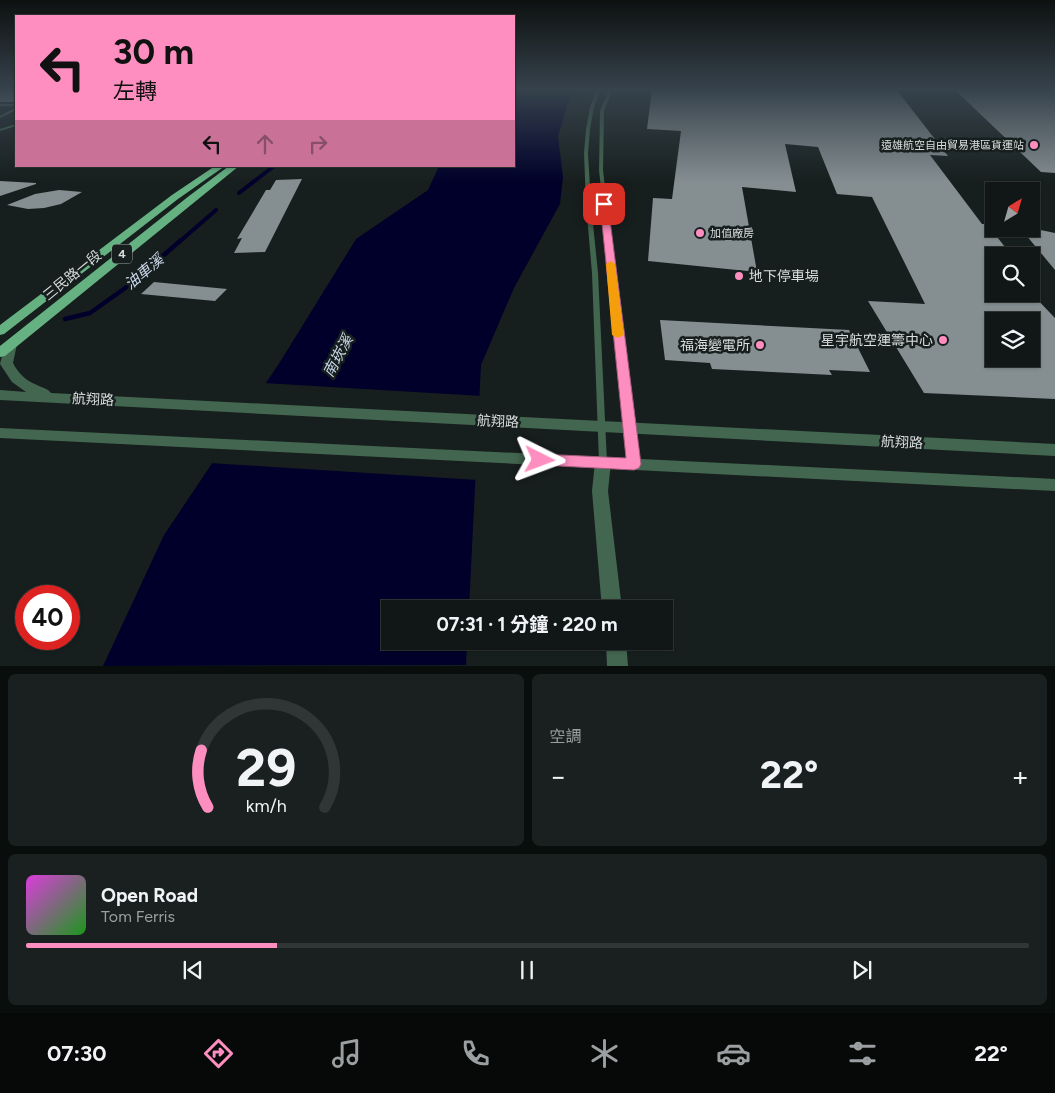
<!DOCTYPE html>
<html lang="zh-TW">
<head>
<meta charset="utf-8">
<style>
	:root { --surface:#111716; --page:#1a201f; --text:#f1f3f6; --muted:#9c9fa1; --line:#303635; --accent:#fd8ebf }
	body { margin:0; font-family:Figtree,"Noto Sans TC",sans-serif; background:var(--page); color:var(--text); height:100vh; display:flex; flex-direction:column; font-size:19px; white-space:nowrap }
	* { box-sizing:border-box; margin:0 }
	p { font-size:16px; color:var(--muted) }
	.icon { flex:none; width:28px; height:28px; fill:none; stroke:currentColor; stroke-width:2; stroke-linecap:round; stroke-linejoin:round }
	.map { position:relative; height:666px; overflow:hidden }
	.panel { display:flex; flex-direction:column; gap:8px; padding:8px; background:#090d0c; flex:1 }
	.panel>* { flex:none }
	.top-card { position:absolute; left:15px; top:15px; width:500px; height:152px; border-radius:0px; box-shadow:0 1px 4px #0004,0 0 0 1px var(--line); background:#fd8ebf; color:#111; overflow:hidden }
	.needle { width:32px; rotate:37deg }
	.fabs { position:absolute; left:985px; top:182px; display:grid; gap:10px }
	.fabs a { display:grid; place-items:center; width:55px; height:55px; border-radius:0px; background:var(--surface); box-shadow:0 1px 4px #0004,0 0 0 1px var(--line); font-size:25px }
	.speed { position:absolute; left:15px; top:585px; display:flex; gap:10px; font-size:25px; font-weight:700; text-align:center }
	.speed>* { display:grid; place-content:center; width:65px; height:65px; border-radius:50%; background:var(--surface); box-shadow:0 1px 4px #0004,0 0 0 1px var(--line); line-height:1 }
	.speed .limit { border:8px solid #d22; background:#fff; color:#111 }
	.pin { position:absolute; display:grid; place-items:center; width:42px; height:42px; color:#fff; margin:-21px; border-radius:10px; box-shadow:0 2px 8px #0006 }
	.me { position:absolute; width:55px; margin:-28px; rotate:93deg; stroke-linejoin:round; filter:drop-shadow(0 0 4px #0008) }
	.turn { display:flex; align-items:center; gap:18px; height:105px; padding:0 15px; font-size:22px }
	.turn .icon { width:65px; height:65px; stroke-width:2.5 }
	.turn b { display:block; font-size:35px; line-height:42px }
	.lanes { display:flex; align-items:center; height:48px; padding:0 15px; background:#0003; justify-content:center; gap:25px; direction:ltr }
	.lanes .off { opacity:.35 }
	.big { font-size:38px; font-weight:700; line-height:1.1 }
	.panel .card { flex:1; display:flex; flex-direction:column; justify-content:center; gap:8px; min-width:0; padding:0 18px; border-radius:8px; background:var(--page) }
	.panel .dial { align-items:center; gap:0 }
	.dial svg { height:130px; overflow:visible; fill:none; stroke:var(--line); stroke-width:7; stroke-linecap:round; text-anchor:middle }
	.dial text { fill:var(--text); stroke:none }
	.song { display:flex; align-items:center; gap:15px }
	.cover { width:60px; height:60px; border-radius:8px; background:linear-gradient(135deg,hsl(300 70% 55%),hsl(120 70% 35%)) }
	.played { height:5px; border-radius:2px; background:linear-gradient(90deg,var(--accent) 25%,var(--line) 25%) }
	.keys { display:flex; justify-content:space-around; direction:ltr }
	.heat { display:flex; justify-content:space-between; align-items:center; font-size:28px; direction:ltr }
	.panel .tiles { flex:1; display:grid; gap:8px; grid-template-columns:1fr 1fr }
	.card:last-child { grid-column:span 2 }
	.trip { position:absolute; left:381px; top:600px; width:292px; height:50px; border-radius:0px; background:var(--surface); box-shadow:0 1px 4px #0004,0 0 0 1px var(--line); font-weight:700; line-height:50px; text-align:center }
	.dock { display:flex; height:80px; justify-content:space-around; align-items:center; background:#070909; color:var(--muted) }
	.dock .icon { width:35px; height:35px }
	.dock .active { color:var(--accent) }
	.dock b { font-size:22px; color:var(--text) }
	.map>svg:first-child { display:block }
	.water { fill:#00002a }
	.pier { fill:#171f1e }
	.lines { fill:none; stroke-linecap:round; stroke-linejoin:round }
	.stream-far1 { stroke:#00002a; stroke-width:4 }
	.stream { stroke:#00002a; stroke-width:4.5 }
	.building { fill:#858e91; fill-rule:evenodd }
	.service { fill:#436650; fill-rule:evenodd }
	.minor { fill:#436650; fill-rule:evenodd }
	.tertiary { fill:#436650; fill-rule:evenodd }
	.primary { fill:#65b182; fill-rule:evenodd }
	.route { fill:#fd8ebf; stroke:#a45c7c }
	.slow { fill:#f59e0b }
	.poi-dot { fill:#fd8ebf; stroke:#171f1e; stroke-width:2 }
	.labels { text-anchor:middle; stroke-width:5; stroke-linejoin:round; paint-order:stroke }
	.far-poi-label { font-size:11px; fill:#d8dddd; stroke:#171f1e; text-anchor:end }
	.shield { fill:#171f1e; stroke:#9ea4a4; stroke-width:1 }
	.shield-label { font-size:12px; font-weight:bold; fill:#d8dddd }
	.street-label { font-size:14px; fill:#d8dddd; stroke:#171f1e }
	.poi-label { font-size:14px; fill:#d8dddd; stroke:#171f1e; text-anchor:end }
	.water-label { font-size:15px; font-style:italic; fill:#cbd9ec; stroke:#171f1e }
</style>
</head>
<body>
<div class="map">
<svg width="1055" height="666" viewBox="0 0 1055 666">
	<rect width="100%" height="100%" fill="#171f1e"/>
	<!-- water -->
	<path class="water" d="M519,89h58l-9,14 -10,33 5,41 -3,27 -46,84 -33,77 -12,244h-79v32h77l-1,24 -363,1 61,-131 116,-173 76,-123 72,-49 11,-24h75v-66z"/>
	<!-- pier -->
	<path class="pier" d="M263,383l219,13 -4,84 -268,-17z"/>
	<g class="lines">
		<!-- stream-far1 -->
		<path class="stream-far1" d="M239,193l35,-27
			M178,243l38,-33"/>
		<!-- stream -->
		<path class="stream" d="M65,319l25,-6 38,-27 52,-45"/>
	</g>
	<!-- building -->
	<path class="building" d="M0,89h16v13h-16z
		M652,89h244l52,67 -18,-1 52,69h5l25,32h-18v38h38l23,24v81l-131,-6 -56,-92 57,3 -53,-107 -35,-3 -19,-47 -33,-3 11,48 -54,-5 15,85 -109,-11 5,-63 19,1 9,-68 -34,-2zM994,321h37v38h-37z
		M954,89h101v84l-14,-1z
		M302,179l-37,73 -31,1 8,-15 -5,1 29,-49h4l6,-10z
		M0,181l36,2v1l-36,12z
		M59,190l23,2 -21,12 -17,4 -16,1 -21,-4 28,-11z
		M1031,228l24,5v37l-34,-41z
		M154,282l73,7 -12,12 -74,-7z
		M660,320l189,10 21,42 -41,-2 3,5 -120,-6 -2,-6 -45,-3z"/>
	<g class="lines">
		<!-- service -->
		<path class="service" d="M597,89h4l-7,18 -4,22 -2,24 3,51 7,69 9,189 -1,2 -3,1 -3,-1 -1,-2 -7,-189 -6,-69 -2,-51 2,-24 4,-22z
			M609,89h4l-9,22 -1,59 35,294 -1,2 -3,1 -3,-1 -1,-2 -31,-294 1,-59z
			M0,104h16v2h-16z
			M15,108h1v2l-16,8v-2z
			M16,124v2l-16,5v-2z"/>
		<!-- minor -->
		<path class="minor" d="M603,456l6,2 2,4 -3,29 14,118h-20l-10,-118 3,-29 2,-4z
			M606,641h20l2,25h-21z"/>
		<!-- tertiary -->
		<path class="tertiary" d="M11,340l6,4 -4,19c5,10 13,18 24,22 5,3 10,3 14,8l1004,51v12l-1055,-56v-10l26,2 -14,-10 -12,-18 5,-20z
			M0,428l1055,51v12l-1055,-53z"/>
		<!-- primary -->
		<path class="primary" d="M215,166h10l-47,33 -174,135 -4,1v-10l172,-130z
			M229,166h10l-234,190 -5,1v-11l189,-150z"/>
	</g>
	<!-- sky -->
	<linearGradient id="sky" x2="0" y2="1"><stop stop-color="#0d1110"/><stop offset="0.49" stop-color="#36424c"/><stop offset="1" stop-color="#36424c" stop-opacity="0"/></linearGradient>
	<rect width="1055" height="182" fill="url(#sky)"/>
	<!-- route -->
	<path class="route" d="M604,201l4,3 33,260 -2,4 -5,2 -94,-5 -5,-2 -2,-3 2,-4 5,-2 86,4 -26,-254z"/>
	<!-- slow -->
	<path class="slow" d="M611,261l4,3 9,71 -6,3 -6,-3 -6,-71z"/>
	<!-- markers -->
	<g class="poi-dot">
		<circle cx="1034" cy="145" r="5"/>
		<circle cx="700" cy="233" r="5"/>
		<circle cx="739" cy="276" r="5"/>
		<circle cx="943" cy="340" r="5"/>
		<circle cx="760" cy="345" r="5"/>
	</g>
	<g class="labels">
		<!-- far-poi labels -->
		<g class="far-poi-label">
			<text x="1024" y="149">遠雄航空自由貿易港區貨運站</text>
			<text x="710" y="237" text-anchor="start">加值廠房</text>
		</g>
		<!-- shield labels -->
		<rect class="shield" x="112" y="244.5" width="20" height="19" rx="4"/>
		<g class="shield-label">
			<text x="122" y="258">4</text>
		</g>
		<!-- street labels -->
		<g class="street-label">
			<text transform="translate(72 275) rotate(-39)" y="5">三民路一段</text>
			<text transform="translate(93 399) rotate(3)" y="5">航翔路</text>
			<text transform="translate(498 421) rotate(3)" y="5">航翔路</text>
			<text transform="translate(902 442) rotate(3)" y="5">航翔路</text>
		</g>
		<!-- poi labels -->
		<g class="poi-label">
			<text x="749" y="281" text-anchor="start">地下停車場</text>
			<text x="933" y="345">星宇航空運籌中心</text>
			<text x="750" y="350">福海變電所</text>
		</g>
		<!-- water labels -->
		<g class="water-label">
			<text transform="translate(144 272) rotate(-40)" y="5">油車溪</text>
			<text transform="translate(338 356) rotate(-62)" y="5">南崁溪</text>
		</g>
	</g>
</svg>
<div class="fabs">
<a><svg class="needle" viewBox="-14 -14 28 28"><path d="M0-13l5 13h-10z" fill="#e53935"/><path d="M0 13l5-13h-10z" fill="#9c9fa1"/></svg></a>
<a><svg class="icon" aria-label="search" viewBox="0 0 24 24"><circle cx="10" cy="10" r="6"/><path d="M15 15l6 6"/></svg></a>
<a><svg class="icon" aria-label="layers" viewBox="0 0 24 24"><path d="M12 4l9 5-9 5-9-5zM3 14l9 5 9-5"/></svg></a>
</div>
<div class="speed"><div class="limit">40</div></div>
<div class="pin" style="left:604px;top:204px;background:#d93025"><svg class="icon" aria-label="arrive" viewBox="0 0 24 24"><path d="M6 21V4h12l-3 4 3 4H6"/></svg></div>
<svg class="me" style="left:540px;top:460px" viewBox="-20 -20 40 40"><path d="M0-17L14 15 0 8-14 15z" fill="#fd8ebf" stroke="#fff" stroke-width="4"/></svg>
<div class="trip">07:31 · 1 分鐘 · 220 m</div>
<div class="top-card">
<div class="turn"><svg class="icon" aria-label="left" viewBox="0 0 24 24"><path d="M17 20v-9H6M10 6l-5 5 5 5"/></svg><div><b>30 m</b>左轉</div></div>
<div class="lanes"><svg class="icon" aria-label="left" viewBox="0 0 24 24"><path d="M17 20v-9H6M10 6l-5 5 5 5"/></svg><svg class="icon off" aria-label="ahead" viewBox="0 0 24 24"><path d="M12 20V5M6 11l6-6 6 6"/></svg><svg class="icon off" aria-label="right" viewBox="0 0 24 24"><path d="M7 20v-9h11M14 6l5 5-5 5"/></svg></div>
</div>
</div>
<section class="panel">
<div class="tiles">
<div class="card dial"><svg viewBox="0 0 100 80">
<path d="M14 69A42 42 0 1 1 86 69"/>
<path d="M14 69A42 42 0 0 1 10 34" stroke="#fd8ebf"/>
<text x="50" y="56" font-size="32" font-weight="700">29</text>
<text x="50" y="72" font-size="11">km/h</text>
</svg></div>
<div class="card"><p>空調</p>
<div class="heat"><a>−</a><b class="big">22°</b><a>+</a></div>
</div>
<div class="card">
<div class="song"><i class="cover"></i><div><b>Open Road</b><p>Tom Ferris</p></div></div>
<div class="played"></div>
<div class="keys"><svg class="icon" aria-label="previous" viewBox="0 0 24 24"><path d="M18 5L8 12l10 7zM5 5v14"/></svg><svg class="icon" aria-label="pause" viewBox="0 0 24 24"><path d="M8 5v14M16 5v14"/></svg><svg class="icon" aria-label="next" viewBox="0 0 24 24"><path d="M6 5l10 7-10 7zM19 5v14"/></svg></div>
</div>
</div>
</section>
<nav class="dock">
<b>07:30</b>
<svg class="icon active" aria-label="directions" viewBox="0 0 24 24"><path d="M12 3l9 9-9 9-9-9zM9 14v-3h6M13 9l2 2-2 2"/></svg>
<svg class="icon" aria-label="music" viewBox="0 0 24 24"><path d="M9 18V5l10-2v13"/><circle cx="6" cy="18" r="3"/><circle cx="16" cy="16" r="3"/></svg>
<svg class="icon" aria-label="phone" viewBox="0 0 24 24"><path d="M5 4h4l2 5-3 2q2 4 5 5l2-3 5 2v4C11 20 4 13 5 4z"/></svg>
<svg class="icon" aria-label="climate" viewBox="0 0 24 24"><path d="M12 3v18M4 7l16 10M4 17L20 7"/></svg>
<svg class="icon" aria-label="car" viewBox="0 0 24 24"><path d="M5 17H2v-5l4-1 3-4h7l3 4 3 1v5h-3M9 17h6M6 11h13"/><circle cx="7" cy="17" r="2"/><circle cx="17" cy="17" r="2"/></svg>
<svg class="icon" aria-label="filters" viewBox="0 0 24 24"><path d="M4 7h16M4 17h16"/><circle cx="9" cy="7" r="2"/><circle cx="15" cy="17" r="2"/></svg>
<b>22°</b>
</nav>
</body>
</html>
